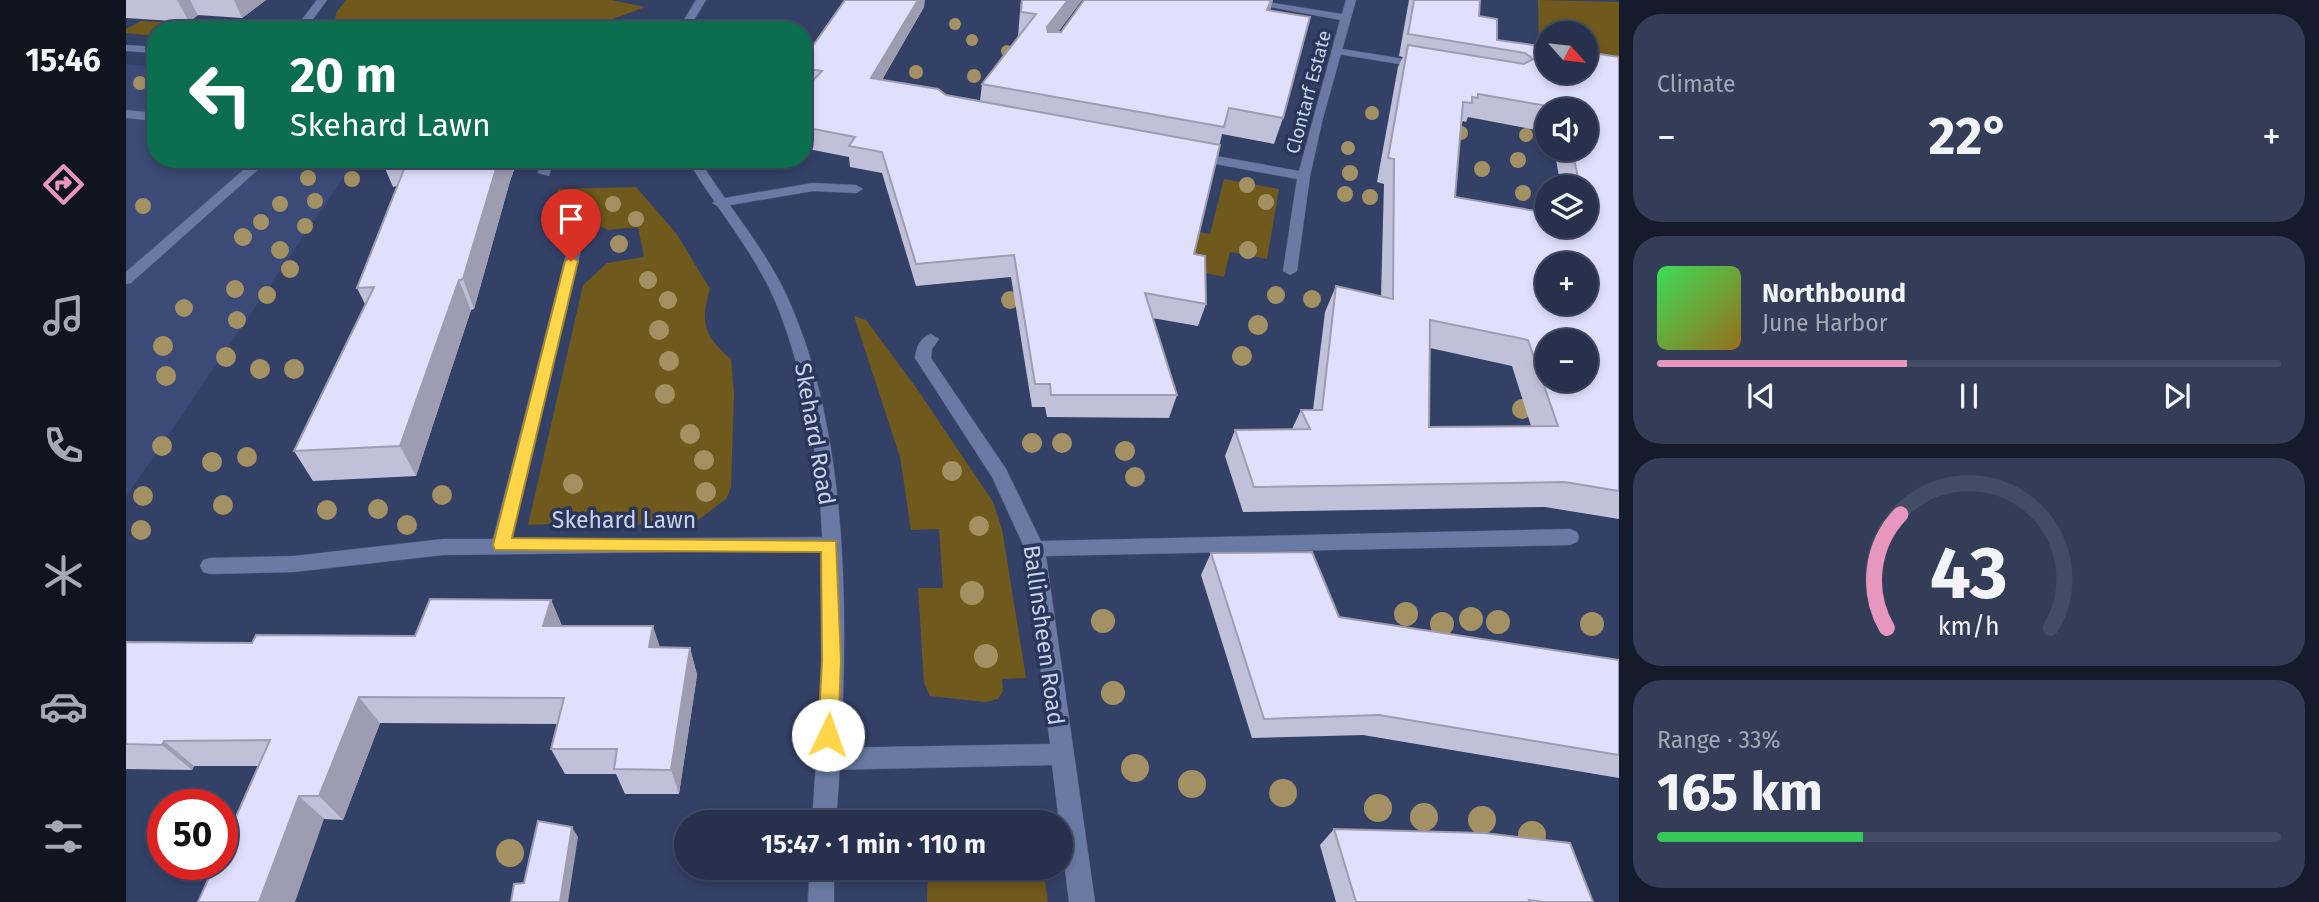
<!DOCTYPE html>
<html lang="en">
<head>
<meta charset="utf-8">
<style>
	:root { --surface:#27314d; --page:#333d57; --text:#f1f3f6; --muted:#a4a9b6; --line:#434c65; --accent:#e797bd }
	body { margin:0; font-family:"Fira Sans",sans-serif; background:var(--page); color:var(--text); height:100vh; display:flex; flex-direction:column; font-size:26px; white-space:nowrap }
	* { box-sizing:border-box; margin:0 }
	p { font-size:23px; color:var(--muted) }
	.icon { flex:none; width:38px; height:38px; fill:none; stroke:currentColor; stroke-width:2; stroke-linecap:round; stroke-linejoin:round }
	.map { position:relative; flex:1; overflow:hidden }
	.drawer { display:flex; flex-direction:column; gap:14px; padding:14px; background:#151b2a; width:700px }
	.drawer>* { flex:none }
	.hud { position:absolute; left:21px; top:21px; width:665px; height:147px; border-radius:28px; box-shadow:0 4px 10px #0003,0 0 0 2px var(--line); background:#0b6e4f; color:#fff; overflow:hidden }
	.needle { width:46px; rotate:117deg }
	.tools { position:absolute; left:1409px; top:21px; display:grid; gap:14px }
	.tools a { display:grid; place-items:center; width:63px; height:63px; border-radius:50%; background:var(--surface); box-shadow:0 4px 10px #0003,0 0 0 2px var(--line); font-size:35px }
	.speed { position:absolute; left:21px; top:789px; display:flex; gap:14px; font-size:35px; font-weight:700; text-align:center }
	.speed>* { display:grid; place-content:center; width:91px; height:91px; border-radius:50%; background:var(--surface); box-shadow:0 4px 10px #0003,0 0 0 2px var(--line); line-height:1 }
	.speed .limit { border:10px solid #d22; background:#fff; color:#111 }
	.pin { position:absolute; display:grid; place-items:center; width:60px; height:60px; color:#fff; margin:-72px -30px; border-radius:50% 50% 50% 0; rotate:-45deg; box-shadow:0 0 7px #0007 }
	.pin .icon { rotate:45deg }
	.me { position:absolute; width:77px; margin:-38px; rotate:3deg; stroke-linejoin:round; filter:drop-shadow(0 0 5px #0008) }
	.turn { display:flex; align-items:center; gap:24px; height:147px; padding:0 28px; font-size:32px }
	.turn .icon { width:91px; height:91px; stroke-width:2.5 }
	.turn b { display:block; font-size:49px; line-height:60px }
	.big { font-size:52px; font-weight:700; line-height:1.1 }
	.drawer .tile { flex:1; display:flex; flex-direction:column; justify-content:center; gap:10px; min-width:0; padding:0 24px; border-radius:28px; background:var(--page) }
	.drawer .dial { align-items:center; gap:0 }
	.dial svg { height:182px; overflow:visible; fill:none; stroke:var(--line); stroke-width:7; stroke-linecap:round; text-anchor:middle }
	.dial text { fill:var(--text); stroke:none }
	.song { display:flex; align-items:center; gap:21px }
	.cover { width:84px; height:84px; border-radius:10px; background:linear-gradient(135deg,hsl(130 70% 55%),hsl(40 70% 35%)) }
	.played { height:7px; border-radius:4px; background:linear-gradient(90deg,var(--accent) 40%,var(--line) 40%) }
	.keys { display:flex; justify-content:space-around; direction:ltr }
	.heat { display:flex; justify-content:space-between; align-items:center; font-size:38px; direction:ltr }
	.charge { height:10px; border-radius:5px; background:linear-gradient(90deg,#34c759 33%,var(--line) 0) }
	.trip { position:absolute; left:548px; top:810px; width:399px; height:70px; border-radius:35px; background:var(--surface); box-shadow:0 4px 10px #0003,0 0 0 2px var(--line); font-weight:700; line-height:70px; text-align:center }
	main { display:flex; flex:1; min-height:0 }
	.dock { display:flex; flex-direction:column; width:126px; justify-content:space-around; align-items:center; background:#10141f; color:var(--muted) }
	.dock .icon { width:49px; height:49px }
	.dock .on { color:var(--accent) }
	.dock b { font-size:32px; color:var(--text) }
	.map>svg:first-child { display:block }
	.built { fill:#3b4a76 }
	.green { fill:#70591c }
	.lines { fill:none; stroke-linecap:round; stroke-linejoin:round }
	.lane-casing { stroke:#505b7a; stroke-width:1 }
	.street-casing { stroke:#505b7a; stroke-width:1 }
	.secondary-casing { stroke:#505b7a; stroke-width:1 }
	.lane { fill:#6a7aa4; fill-rule:evenodd }
	.street { fill:#6a7aa4; fill-rule:evenodd }
	.secondary { fill:#6a7aa4; fill-rule:evenodd }
	.tree { fill:#a49163 }
	.wall { fill:#c1c0d9; fill-rule:evenodd }
	.shaded-wall { fill:#9d9cb0 }
	.building { fill:#e0dffc; stroke:#9d9cb0; stroke-width:2; fill-rule:evenodd }
	.route { fill:#ffd54a; stroke:#a68a30; stroke-width:2 }
	.labels { text-anchor:middle; stroke-width:7; stroke-linejoin:round; paint-order:stroke }
	.far-street-label { font-size:19px; fill:#cad3ea; stroke:#2a365b }
	.street-label { font-size:23px; fill:#cad3ea; stroke:#2a365b }
</style>
</head>
<body>
<main>
<nav class="dock">
<b>15:46</b>
<svg class="icon on" aria-label="directions" viewBox="0 0 24 24"><path d="M12 3l9 9-9 9-9-9zM9 14v-3h6M13 9l2 2-2 2"/></svg>
<svg class="icon" aria-label="music" viewBox="0 0 24 24"><path d="M9 18V5l10-2v13"/><circle cx="6" cy="18" r="3"/><circle cx="16" cy="16" r="3"/></svg>
<svg class="icon" aria-label="phone" viewBox="0 0 24 24"><path d="M5 4h4l2 5-3 2q2 4 5 5l2-3 5 2v4C11 20 4 13 5 4z"/></svg>
<svg class="icon" aria-label="climate" viewBox="0 0 24 24"><path d="M12 3v18M4 7l16 10M4 17L20 7"/></svg>
<svg class="icon" aria-label="car" viewBox="0 0 24 24"><path d="M5 17H2v-5l4-1 3-4h7l3 4 3 1v5h-3M9 17h6M6 11h13"/><circle cx="7" cy="17" r="2"/><circle cx="17" cy="17" r="2"/></svg>
<svg class="icon" aria-label="filters" viewBox="0 0 24 24"><path d="M4 7h16M4 17h16"/><circle cx="9" cy="7" r="2"/><circle cx="15" cy="17" r="2"/></svg>
</nav>
<div class="map">
<svg width="1493" height="902" viewBox="0 0 1493 902">
	<rect width="100%" height="100%" fill="#344167"/>
	<!-- built -->
	<path class="built" d="M0,64l30,3v92h200l-230,338z"/>
	<!-- green -->
	<path class="green" d="M220,0h265l34,7 -32,12 -48,6 -222,5 -8,-8 1,-9z
		M1412,0l81,2v65l-33,-5v-29h-39v24l-8,-1z
		M15,21l127,7 -112,2v6l-30,-3v-4z
		M1098,179l55,10 -12,70 -37,-7 -6,25 -36,-8 11,-37 11,2z
		M510,187l40,46 34,56c-10,34 -6,47 21,70l3,35 -3,93 -4,11 -30,23 -91,6 -25,-4 -53,2 55,-240 24,-22 37,-6 -6,-30 -30,3 -8,-4 -10,-27 -34,-2 2,-8z
		M728,316l12,4 51,69 76,113 9,27 24,149 -24,1 1,12 -5,8 -13,3 -55,-6 -6,-13 -6,-95h25l-4,-59 -28,1 -11,-73z
		M836,808l37,1 14,8 2,5h-79l9,-9z
		M802,868h115l5,34h-121z"/>
	<g class="lines">
		<!-- lane casing -->
		<g class="lane-casing">
			<path id="lane" d="M1210,48l87,14 5,3 -5,3 -91,-15 -1,-2z
				M0,110l30,3v8l-30,-3z
				M130,159h14l-139,124 -5,1v-12z
				M416,159h12l-5,17 -11,-3z
				M687,183l43,2 7,4 -7,4 -43,-2 -94,16 -7,-4 7,-4z"/>
		</g>
		<!-- street casing -->
		<g class="street-casing">
			<path id="street" d="M191,0h10l-22,30h-11z
				M1106,0h23l87,14 4,-14h10l-33,118 -13,58 -13,95 -7,4 -7,-4 14,-92 -103,-19 -6,-4 6,-4 105,19 41,-151z
				M456,198l7,4 -9,52 -68,285 318,-2 7,3 3,5 -3,5 -394,5 -149,17 -84,2 -7,-2 -3,-6 3,-6 7,-2 84,-2 149,-17h50l73,-285 9,-52z
				M805,334l8,5 -7,10 -1,9 75,111 35,72 529,-12 7,3 2,5 -2,5 -7,3 -524,11 49,346h-26l-17,-137 -225,5 -8,-3 -3,-8 3,-8 8,-3 223,-4 -25,-195 -33,-72 -77,-119c1,-10 5,-21 16,-24z"/>
		</g>
		<!-- secondary casing -->
		<g class="secondary-casing">
			<path id="secondary" d="M570,0h10l-18,30h-10z
				M0,45l30,2v6l-30,-2z
				M561,159h12c29,48 69,92 91,144 66,151 58,358 46,519h-24c11,-172 30,-355 -36,-519 -22,-52 -61,-96 -89,-144z
				M684,868h24v34h-26z"/>
		</g>
		<!-- lane -->
		<use href="#lane" class="lane"/>
		<!-- street -->
		<use href="#street" class="street"/>
		<!-- secondary -->
		<use href="#secondary" class="secondary"/>
	</g>
	<!-- trees -->
	<g class="tree">
		<circle cx="829" cy="24" r="6"/>
		<circle cx="846" cy="40" r="6"/>
		<circle cx="881" cy="51" r="6"/>
		<circle cx="790" cy="72" r="7"/>
		<circle cx="848" cy="76" r="7"/>
		<circle cx="14" cy="83" r="7"/>
		<circle cx="1246" cy="113" r="7"/>
		<circle cx="1335" cy="133" r="7"/>
		<circle cx="1400" cy="135" r="7"/>
		<circle cx="1222" cy="148" r="7"/>
		<circle cx="1392" cy="160" r="8"/>
		<circle cx="1356" cy="169" r="8"/>
		<circle cx="1224" cy="173" r="8"/>
		<circle cx="182" cy="178" r="8"/>
		<circle cx="226" cy="179" r="8"/>
		<circle cx="1121" cy="185" r="8"/>
		<circle cx="1397" cy="193" r="8"/>
		<circle cx="1219" cy="194" r="8"/>
		<circle cx="1244" cy="197" r="8"/>
		<circle cx="189" cy="201" r="8"/>
		<circle cx="1140" cy="202" r="8"/>
		<circle cx="154" cy="204" r="8"/>
		<circle cx="487" cy="204" r="8"/>
		<circle cx="17" cy="206" r="8"/>
		<circle cx="510" cy="219" r="8"/>
		<circle cx="135" cy="222" r="8"/>
		<circle cx="179" cy="226" r="8"/>
		<circle cx="117" cy="237" r="9"/>
		<circle cx="493" cy="244" r="9"/>
		<circle cx="154" cy="250" r="9"/>
		<circle cx="1122" cy="250" r="9"/>
		<circle cx="164" cy="269" r="9"/>
		<circle cx="522" cy="280" r="9"/>
		<circle cx="109" cy="289" r="9"/>
		<circle cx="141" cy="295" r="9"/>
		<circle cx="1150" cy="295" r="9"/>
		<circle cx="1186" cy="299" r="9"/>
		<circle cx="542" cy="300" r="9"/>
		<circle cx="884" cy="300" r="9"/>
		<circle cx="58" cy="308" r="9"/>
		<circle cx="111" cy="320" r="9"/>
		<circle cx="1132" cy="325" r="10"/>
		<circle cx="533" cy="330" r="10"/>
		<circle cx="37" cy="346" r="10"/>
		<circle cx="1116" cy="356" r="10"/>
		<circle cx="100" cy="357" r="10"/>
		<circle cx="543" cy="361" r="10"/>
		<circle cx="134" cy="369" r="10"/>
		<circle cx="168" cy="369" r="10"/>
		<circle cx="40" cy="376" r="10"/>
		<circle cx="539" cy="394" r="10"/>
		<circle cx="1396" cy="409" r="10"/>
		<circle cx="564" cy="434" r="10"/>
		<circle cx="906" cy="443" r="10"/>
		<circle cx="936" cy="443" r="10"/>
		<circle cx="36" cy="446" r="10"/>
		<circle cx="999" cy="451" r="10"/>
		<circle cx="121" cy="457" r="10"/>
		<circle cx="578" cy="460" r="10"/>
		<circle cx="86" cy="462" r="10"/>
		<circle cx="826" cy="471" r="10"/>
		<circle cx="1009" cy="477" r="10"/>
		<circle cx="447" cy="484" r="10"/>
		<circle cx="580" cy="492" r="10"/>
		<circle cx="316" cy="495" r="10"/>
		<circle cx="17" cy="496" r="10"/>
		<circle cx="97" cy="505" r="10"/>
		<circle cx="252" cy="509" r="10"/>
		<circle cx="201" cy="510" r="10"/>
		<circle cx="281" cy="525" r="10"/>
		<circle cx="853" cy="526" r="10"/>
		<circle cx="15" cy="530" r="10"/>
		<circle cx="846" cy="593" r="12"/>
		<circle cx="1280" cy="614" r="12"/>
		<circle cx="1345" cy="619" r="12"/>
		<circle cx="977" cy="621" r="12"/>
		<circle cx="1372" cy="622" r="12"/>
		<circle cx="1316" cy="624" r="12"/>
		<circle cx="1466" cy="624" r="12"/>
		<circle cx="860" cy="656" r="12"/>
		<circle cx="987" cy="693" r="12"/>
		<circle cx="1009" cy="768" r="14"/>
		<circle cx="1066" cy="784" r="14"/>
		<circle cx="1157" cy="793" r="14"/>
		<circle cx="1252" cy="808" r="14"/>
		<circle cx="1298" cy="817" r="14"/>
		<circle cx="1356" cy="820" r="14"/>
		<circle cx="1406" cy="835" r="14"/>
		<circle cx="384" cy="853" r="14"/>
	</g>
	<!-- wall -->
	<path class="wall" d="M0,0h140l-24,18 -44,-3 -9,7 -63,-4z
		M895,0h61l-24,32h3l23,-32h191h-2l-3,10 13,108 -9,26 -52,-10 -28,120 12,50 -8,22 -46,-8 25,77 -8,23 -122,-1 -2,-10h-13l-21,-130 -95,9 -34,-113 -32,-6 -1,-10 -46,-9v-57l3,-2 -3,-1v-28l121,-53 -42,73 64,15 34,6 2,-17 37,-48h-1z
		M1283,0h71l-1,16 18,24 122,17v462l-74,-12 -302,5 -18,-56 10,-26 57,-1 9,-19h12l12,-98 11,-26 45,10 3,-112 -7,-2 21,-115 5,-10 -4,-1zM1421,110h39v39h-32l7,38h25v39l-131,-29 6,-72 2,-4 3,1 2,-5 79,15zM1304,348l82,18 19,60 -102,1z
		M255,159h137l-8,22 -36,128 -3,1 -55,166 -103,5 -19,-30 71,-147 -8,-16 40,-102 -4,1z
		M1085,553l128,64 280,43v118l-256,-43 -111,3 -51,-163z
		M425,600l11,26 98,21 30,1 7,27 -18,119h-54l-9,-20h-51l-14,-25 7,-25 -178,-1 -37,97 -19,-1 -65,-53h-65l-2,4 -66,-1v-127l126,1 163,-7z
		M1208,829l259,73h-257l-16,-57z"/>
	<!-- shaded-wall -->
	<path class="shaded-wall" d="M51,0h13l8,15 -9,7z
		M108,0h32l-24,18z
		M792,0h7l-1,7 -53,91v-20z
		M942,0h14l-38,51 3,-24z
		M1145,0h2l-3,10 -11,24 8,-24z
		M373,159h19l-8,22 -36,128 -11,-30z
		M333,280l12,30 -55,166 -16,-30z
		M425,600l12,28 -20,-2z
		M527,626l9,27 -13,-6z
		M564,648l7,27 -18,119 -8,-24z
		M233,697l21,26 -37,97 -24,-24z
		M38,741l30,25 -2,4 -30,-25z
		M173,796l25,23 -29,83h-36z
		M446,827l6,10 -10,65h-8z"/>
	<!-- building -->
	<path class="building" d="M719,0h73l-47,78 67,11 8,6 274,50 -26,109 11,2 1,48 -61,-11 32,102h-126l-1,-11h-15l-21,-129 -98,9 -34,-112 -33,-6 6,-9 -52,-10v-36l19,-20 -19,-3v-8z
		M896,0h46l-21,27 1,5h13l23,-32h187l-4,10 43,7 -27,101 -54,-10 -5,19 -242,-43 54,-70 -15,-2z
		M1288,0h66l-1,16 18,3v21l50,7v25h39v-20l33,5v434l-54,-9 -311,5 -19,-57 75,-1 -9,-19h21l14,-124 57,13 1,-140 -6,-1 20,-113 116,19 9,-5 -8,-6 -117,-19zM1352,94l87,15v1h21v39h-14l8,38h6v39h-39v-13l-92,-16 8,-95 9,1v-6l6,1zM1421,264h39v39h-39zM1304,320l98,20 30,86 -129,1zM1421,341h39v39h-39z
		M282,159h91l-36,120 -4,1 -59,166 -106,5 80,-164 -17,1z
		M1186,552l27,65 280,43v95l-240,-40 -115,4 -53,-166z
		M304,599l121,1 -8,26h110l-4,21 41,1 -19,122 -57,-1 3,-20h-66l13,-51 -205,-1 -40,99h-20l-40,106h-61l17,-38h7v-16l48,-108 -106,1 -2,4 -36,-1v-102l126,1 4,-8 159,1z
		M412,821l34,6 -12,75h-49l3,-18 10,-1z
		M1208,829l150,4 86,10 23,59h-49l-15,-2 1,2h-174z"/>
	<!-- route -->
	<path class="route" d="M445,257l7,4 -66,277 324,3 5,120 -3,74 -3,7 -7,2 -7,-2 -3,-7 4,-74 -1,-109 -326,-2 -2,-5 72,-284z"/>
	<g class="labels">
		<!-- far-street labels -->
		<g class="far-street-label">
			<text transform="translate(1182 92) rotate(-75)" y="7">Clontarf Estate</text>
		</g>
		<!-- street labels -->
		<g class="street-label">
			<text transform="translate(689 434) rotate(80)" y="8">Skehard Road</text>
			<text x="498" y="528">Skehard Lawn</text>
			<text transform="translate(918 635) rotate(82)" y="8">Ballinsheen Road</text>
		</g>
	</g>
</svg>
<div class="tools">
<a><svg class="needle" viewBox="-14 -14 28 28"><path d="M0-13l5 13h-10z" fill="#e53935"/><path d="M0 13l5-13h-10z" fill="#a4a9b6"/></svg></a>
<a><svg class="icon" aria-label="sound" viewBox="0 0 24 24"><path d="M4 9h4l5-4v14l-5-4H4zM17 9q2 3 0 6"/></svg></a>
<a><svg class="icon" aria-label="layers" viewBox="0 0 24 24"><path d="M12 4l9 5-9 5-9-5zM3 14l9 5 9-5"/></svg></a>
<a>+</a>
<a>−</a>
</div>
<div class="speed"><div class="limit">50</div></div>
<div class="pin" style="left:445px;top:261px;background:#d93025"><svg class="icon" aria-label="arrive" viewBox="0 0 24 24"><path d="M6 21V4h12l-3 4 3 4H6"/></svg></div>
<svg class="me" style="left:702px;top:735px" viewBox="-20 -20 40 40"><circle r="19" fill="#fff"/><path d="M0-13L10 11 0 6-10 11z" fill="#ffd54a"/></svg>
<div class="trip">15:47 · 1 min · 110 m</div>
<div class="hud">
<div class="turn"><svg class="icon" aria-label="left" viewBox="0 0 24 24"><path d="M17 20v-9H6M10 6l-5 5 5 5"/></svg><div><b>20 m</b>Skehard Lawn</div></div>
</div>
</div>
<section class="drawer">
<div class="tile"><p>Climate</p>
<div class="heat"><a>−</a><b class="big">22°</b><a>+</a></div>
</div>
<div class="tile">
<div class="song"><i class="cover"></i><div><b>Northbound</b><p>June Harbor</p></div></div>
<div class="played"></div>
<div class="keys"><svg class="icon" aria-label="previous" viewBox="0 0 24 24"><path d="M18 5L8 12l10 7zM5 5v14"/></svg><svg class="icon" aria-label="pause" viewBox="0 0 24 24"><path d="M8 5v14M16 5v14"/></svg><svg class="icon" aria-label="next" viewBox="0 0 24 24"><path d="M6 5l10 7-10 7zM19 5v14"/></svg></div>
</div>
<div class="tile dial"><svg viewBox="0 0 100 80">
<path d="M14 69A42 42 0 1 1 86 69"/>
<path d="M14 69A42 42 0 0 1 20 19" stroke="#e797bd"/>
<text x="50" y="56" font-size="32" font-weight="700">43</text>
<text x="50" y="72" font-size="11">km/h</text>
</svg></div>
<div class="tile"><p>Range · 33%</p><b class="big">165 km</b><div class="charge"></div></div>
</section>
</main>
</body>
</html>
